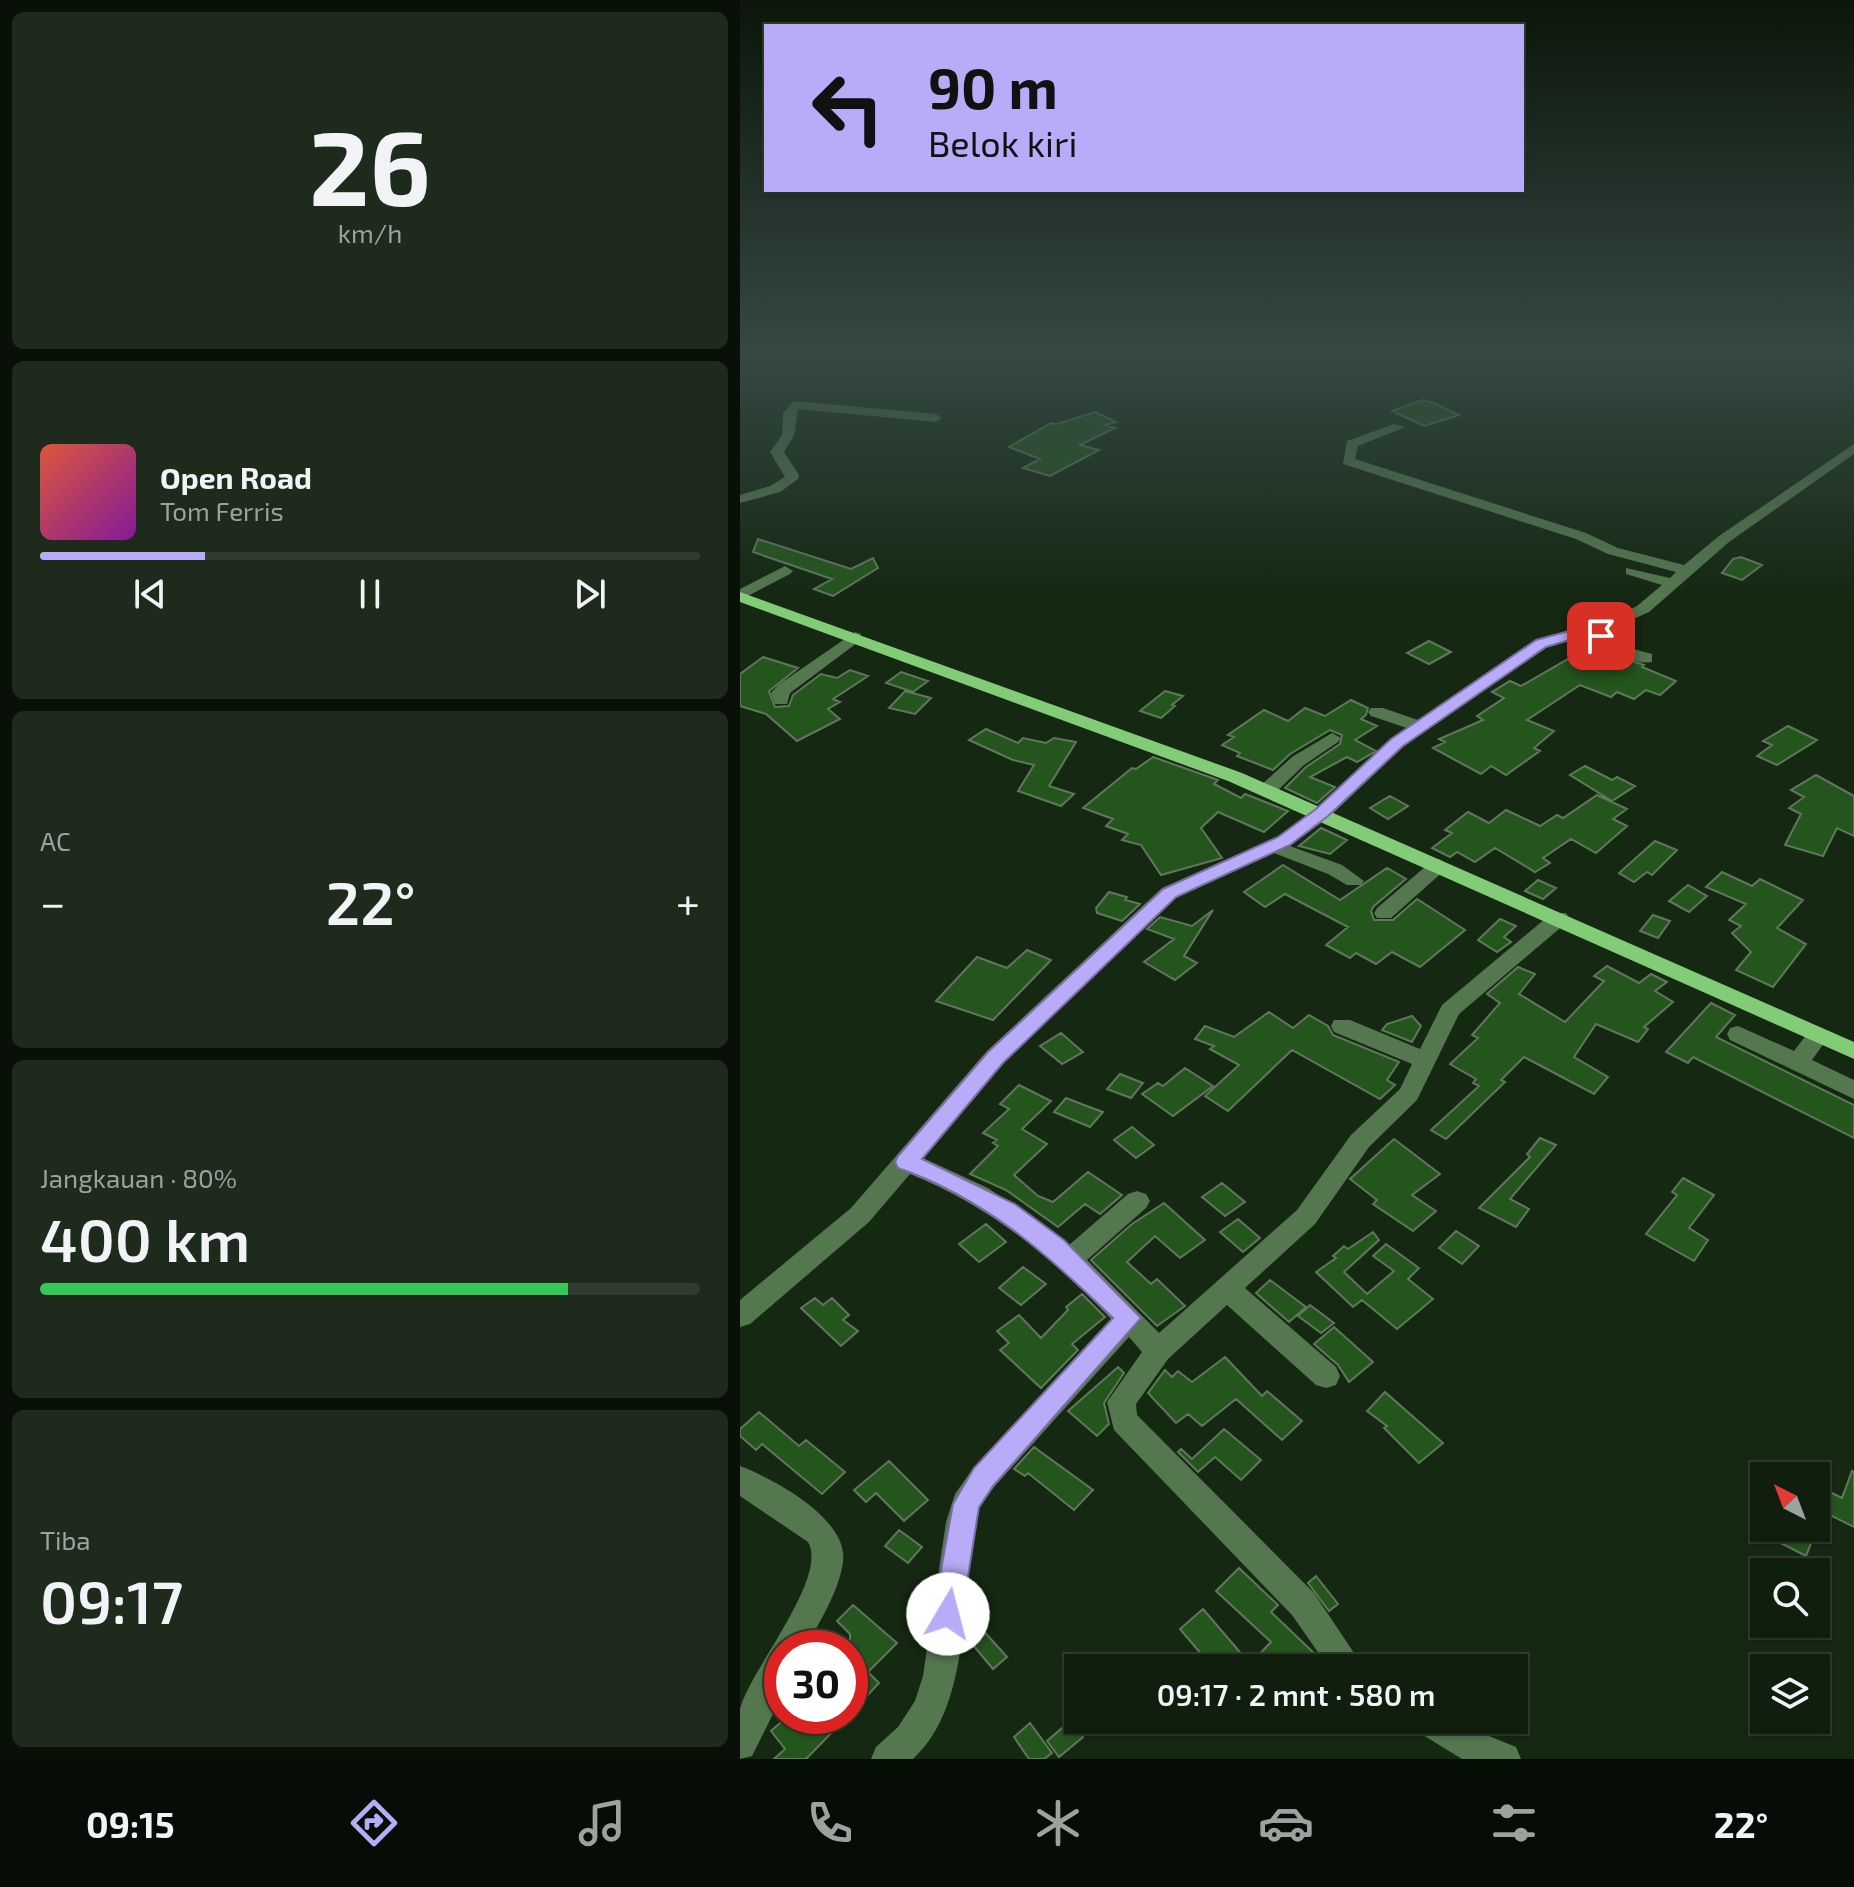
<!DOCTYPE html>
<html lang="id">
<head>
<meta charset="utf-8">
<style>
	:root { --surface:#101e0e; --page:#1e2b1c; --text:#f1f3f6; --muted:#9ca29e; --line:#303c2e; --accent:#b8abf7 }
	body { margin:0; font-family:"Exo 2",sans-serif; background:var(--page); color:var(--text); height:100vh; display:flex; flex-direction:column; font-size:30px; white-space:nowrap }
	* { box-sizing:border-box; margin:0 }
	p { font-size:26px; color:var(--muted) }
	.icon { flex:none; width:44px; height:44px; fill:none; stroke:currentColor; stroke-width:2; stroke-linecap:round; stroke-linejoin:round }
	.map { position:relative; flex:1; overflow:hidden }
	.drawer { display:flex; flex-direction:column; gap:12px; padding:12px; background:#091008; width:740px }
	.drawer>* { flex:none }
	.top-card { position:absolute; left:24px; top:24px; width:760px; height:168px; border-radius:0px; box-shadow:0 2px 6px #0004,0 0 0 2px var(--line); background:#b8abf7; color:#111; overflow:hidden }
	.needle { width:52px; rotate:318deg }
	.buttons { position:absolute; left:1010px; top:1462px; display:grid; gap:16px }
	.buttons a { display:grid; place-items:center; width:80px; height:80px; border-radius:0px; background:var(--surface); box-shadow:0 2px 6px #0004,0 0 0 2px var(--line); font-size:40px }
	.speed { position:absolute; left:24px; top:1630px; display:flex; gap:16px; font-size:40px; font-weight:700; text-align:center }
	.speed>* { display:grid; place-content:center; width:104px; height:104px; border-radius:50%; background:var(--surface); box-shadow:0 2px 6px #0004,0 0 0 2px var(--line); line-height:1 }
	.speed .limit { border:12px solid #d22; background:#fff; color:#111 }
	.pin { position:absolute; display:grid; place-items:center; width:68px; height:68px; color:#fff; margin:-34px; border-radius:16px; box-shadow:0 4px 12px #0006 }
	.me { position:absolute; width:88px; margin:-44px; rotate:8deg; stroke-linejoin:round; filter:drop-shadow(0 0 6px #0008) }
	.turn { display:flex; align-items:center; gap:28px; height:168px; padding:0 32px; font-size:36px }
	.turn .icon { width:104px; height:104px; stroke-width:2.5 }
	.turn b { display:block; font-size:56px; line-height:68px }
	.big { font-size:60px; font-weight:600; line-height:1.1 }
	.drawer .tile { flex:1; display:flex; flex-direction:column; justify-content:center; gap:12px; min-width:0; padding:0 28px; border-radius:12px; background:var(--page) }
	.drawer .dial { align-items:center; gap:0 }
	.dial b { font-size:104px; line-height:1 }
	.song { display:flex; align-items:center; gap:24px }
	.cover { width:96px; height:96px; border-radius:12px; background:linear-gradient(135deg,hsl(10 70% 55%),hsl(290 70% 35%)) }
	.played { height:8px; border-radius:4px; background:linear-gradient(90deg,var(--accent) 25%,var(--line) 25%) }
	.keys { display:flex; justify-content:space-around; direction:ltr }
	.heat { display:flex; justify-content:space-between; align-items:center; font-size:44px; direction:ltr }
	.charge { height:12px; border-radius:6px; background:linear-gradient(90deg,#34c759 80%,var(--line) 0) }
	.trip { position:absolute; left:324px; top:1654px; width:464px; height:80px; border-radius:0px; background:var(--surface); box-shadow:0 2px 6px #0004,0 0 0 2px var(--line); font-weight:600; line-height:80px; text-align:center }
	.tabs { display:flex; height:128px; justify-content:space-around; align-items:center; background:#060c06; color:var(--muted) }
	.tabs .icon { width:56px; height:56px }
	.tabs .active { color:var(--accent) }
	.tabs b { font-size:36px; color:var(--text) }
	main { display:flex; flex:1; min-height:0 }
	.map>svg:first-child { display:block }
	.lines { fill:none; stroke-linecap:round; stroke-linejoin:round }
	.stream { stroke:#000f00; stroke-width:4 }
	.building { fill:#24551d; stroke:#60775d; stroke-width:2 }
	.minor { fill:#54774f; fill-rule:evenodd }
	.major { fill:#82cc78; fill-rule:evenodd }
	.route { fill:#b8abf7; stroke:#786fa1; stroke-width:2 }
</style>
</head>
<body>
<main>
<section class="drawer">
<div class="tile dial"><b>26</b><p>km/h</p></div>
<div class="tile">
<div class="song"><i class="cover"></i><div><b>Open Road</b><p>Tom Ferris</p></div></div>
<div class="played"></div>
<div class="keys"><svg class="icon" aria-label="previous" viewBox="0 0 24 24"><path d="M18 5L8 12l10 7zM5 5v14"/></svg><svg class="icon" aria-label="pause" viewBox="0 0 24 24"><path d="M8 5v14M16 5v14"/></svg><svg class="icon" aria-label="next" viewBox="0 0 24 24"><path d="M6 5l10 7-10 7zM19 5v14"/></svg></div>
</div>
<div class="tile"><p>AC</p>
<div class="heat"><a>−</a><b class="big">22°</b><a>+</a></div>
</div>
<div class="tile"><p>Jangkauan · 80%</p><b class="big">400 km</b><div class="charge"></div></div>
<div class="tile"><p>Tiba</p><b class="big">09:17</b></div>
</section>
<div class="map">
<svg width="1114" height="1759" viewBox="0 0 1114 1759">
	<rect width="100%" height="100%" fill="#152812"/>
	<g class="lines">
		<!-- stream -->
		<path class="stream" d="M0,355l10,-5"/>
	</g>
	<!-- building -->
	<path class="building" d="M682,400l12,3 25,12 -35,11 -32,-15z
		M355,412l21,10 -11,3 10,3 -35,17 19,5 -49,26 -27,-8 17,-9 -31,-12 42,-24 6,1z
		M18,539l93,30 22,-11 5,10 -45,28 -19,-7 18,-10 -79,-27z
		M1001,557l21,8 -20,15 -20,-7 11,-14z
		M689,641l22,11 -22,12 -22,-11z
		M842,651l25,12 8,-7 29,9 -2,2 34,14 -16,14 -14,-5 -12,9 -17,-7 -6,5 -31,-12 -53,35 27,11 -20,17 6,3 -34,24 -15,-9 -10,8 -48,-26 12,-6 -6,-3 44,-19 -6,-4 27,-18 -12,-6 18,-11 11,5z
		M23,657l35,11 -29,23 6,16 14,-1 4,-11 28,-21 16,4 13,-8 18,6 -35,23 7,3 -12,7 12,10 -43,22 -31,-27 -26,-8v-32z
		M161,672l27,9 -15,11 -27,-9z
		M165,691l26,7 -16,16 -26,-6z
		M425,691l18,5 -11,9 3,1 -14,12 -21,-7z
		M611,700l17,8 -2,7 -5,4 16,7 -22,14 21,11 -19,11 -10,-5 -37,20 25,10 -18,16 -32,-15 21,-21 34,-23 2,-9 -12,-5 -40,24 -17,16 -36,-14 3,-3 -18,-8 12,-8 -6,-2 36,-25 24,11 17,-13 20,8z
		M1048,726l29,14 -40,25 -20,-9 15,-11 -9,-4z
		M246,729l32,14 5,-5 23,5 8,-5 22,4 -27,44 25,8 -13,12 -43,-15 16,-26 -21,-5 -44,-20z
		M413,757l65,23 -4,4 27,14 4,-4 43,17 -24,21 -46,-20 -17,16 21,30 -61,17 -20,-30 -19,-5 6,-6 -22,-8 7,-7 -30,-11 49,-40 4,1z
		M845,766l27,14 5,-3 18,9 -23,15 -42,-26z
		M1076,775l38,21v40l-17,-8 -14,28 -38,-11 16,-31 -12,-6 15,-11 -13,-7z
		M857,795l30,14 -14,10 14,7 -31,27 -25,-14 -28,19 7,5 -15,9 -40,-24 -20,14 -18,-10 -7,5 -18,-9 20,-15 -7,-3 23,-18 21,11 17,-13 34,16 17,-11 6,3z
		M650,796l18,10 -20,13 -18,-11z
		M581,828l26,12 -17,14 -31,-8z
		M915,841l22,9 -25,25 -5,-3 -13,10 -15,-9z
		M543,865l57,35 47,-32 19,11 -32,27 -3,5 3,9h19l24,-21 48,31 -45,37 -28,-15 -16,12 -20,-11 -6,5 -24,-13 22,-18 -63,-33 -20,13 -21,-15z
		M982,872l30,14 8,-7 43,21 -26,28 29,16 -33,43 -37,-17 15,-18 -19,-19 9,-7 -12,-6 17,-16 -40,-17z
		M798,880l18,8 -13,11 -18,-8z
		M948,885l19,11 -18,16 -20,-11z
		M369,892l18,5 -2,3 15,4 -18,17 -25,-8 -1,-5z
		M473,910l-29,46 13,7 -22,17 -31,-18 30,-23 -27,-10 13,-12 32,9z
		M913,915l17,6 -12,17 -18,-7z
		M760,919l16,7 -12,11 7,5 -14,10 -19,-12z
		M287,950l24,10 -58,60 -57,-19 41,-44 30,11z
		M867,966l32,17 12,-9 16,8 -12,9 18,11 -29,25 4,2 -10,13 -42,-18 -22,33 34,20 -14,17 -70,-37 -23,23 4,2 -59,57 -15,-9 48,-44 -6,-3 3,-4 -26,-15 28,-26 -6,-3 28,-32 -13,-9 31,-27 17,7 -16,20 46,28 39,-41 -10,-5z
		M971,1003l24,12 -19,22 138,68v33l-161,-81 -5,6 -22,-11z
		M529,1012l24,16 16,-13 19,11 5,9 66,27 -12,18 8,5 -15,14 -88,-49 -64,61 -23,-15 34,-31 -29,-16 4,-3 -19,-7 10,-13 29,11z
		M672,1016l9,10 -9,16 -30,-12 5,-6z
		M321,1033l22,19 -21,12 -22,-18z
		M445,1068l28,18 -40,30 -31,-22 16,-11 5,3z
		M380,1074l23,9 -12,15 -24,-9z
		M279,1085l32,16 -29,28 25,15 -33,31 24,21 15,6 35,-30 34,23 -22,19 -15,-10 -27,23 -52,-37 -36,-16 28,-28 -5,-3 4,-3 -14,-7 26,-24 -9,-5z
		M326,1098l18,7 19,7 -13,15 -36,-15z
		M392,1127l22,18 -18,13 -22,-18z
		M800,1138l16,7 -46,54 19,10 -13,18 -37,-19 51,-51 -3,-3z
		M654,1139l46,35 -28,21 24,16 -23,20 -40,-27 4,-4 -27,-21z
		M943,1178l31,17 -25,33 19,12 -14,21 -48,-27 31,-39 -5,-3z
		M482,1183l23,19 -20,14 -23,-19z
		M424,1203l41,37 -25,18 -25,-22 -28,26 24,22 6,-5 28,27 -28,20 -66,-66 41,-36z
		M498,1219l22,19 -17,14 -23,-20z
		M246,1224l20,18 -27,20 -20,-18z
		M716,1231l23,15 -17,18 -23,-16z
		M633,1232l6,8 -35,32 23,22 27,-23 -21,-15 13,-12 33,24 -11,11 25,20 -36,30 -35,-29 -9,7 -37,-35 20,-14 -3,-2 11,-10 4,3z
		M283,1267l23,17 -25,21 -22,-17z
		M530,1280l36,27 -17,15 -33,-29z
		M342,1294l23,23 -33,27 6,6 -37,38 -41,-38 9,-7 -12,-12 22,-16 22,23 27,-28 -2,-3z
		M75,1298l8,7 9,-7 17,17 -6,5 15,11 -17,15 -40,-38z
		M570,1305l24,18 -13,10 -23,-17z
		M594,1327l39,35 -24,20 -11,-17 -24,-21z
		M485,1357l37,39 5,-5 35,30 -20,19 -46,-41 -34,27 -14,-12 -12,9 -28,-30 17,-23 7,7 6,-6 14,11z
		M378,1367l6,6 -20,30 5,21 -12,12 -29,-25z
		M645,1392l58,51 -24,20 -35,-35 3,-2 -20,-15z
		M19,1412l40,34 7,-6 39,32 -23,22 -60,-50 -6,6 -16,-14v-7z
		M484,1429l37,31 -20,20 -26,-23 -17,15 -20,-20 3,-3 11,10z
		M294,1447l59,43 -19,20 -46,-37 -3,3 -11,-7z
		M149,1461l39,39 -24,21 -28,-28 -10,9 -12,-12z
		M1112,1471l2,1v55l-38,-19v-23l26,13z
		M1043,1528h34l-11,28 -29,-15z
		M159,1530l23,17 -14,16 -23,-17z
		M499,1568l39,37 -7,7 45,43 -12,13h-91l-33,-39 23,-20 47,55 21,-22 -55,-51z
		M576,1576l22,28 -9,7 -21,-28z
		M113,1605l44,38 -29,29 11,11 -29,31v-80l-13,-13z
		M241,1628l26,29 -14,12 -25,-30z
		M338,1714v16l5,7 -24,20 -12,-16z
		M48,1716h60l-42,43h-32l11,-10 -14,-18z
		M290,1723l22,30 -8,6h-15l-15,-22z"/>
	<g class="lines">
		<!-- minor -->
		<path class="minor" d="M54,401l142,13 6,4 -6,4 -138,-13 -4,26 -10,17 15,23 -1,4 -18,13 -40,11v-8l30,-9 15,-9 -15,-25 12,-17 1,-22z
			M654,424l11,3 -47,19 -3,13 231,74 32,15 66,17 35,-29 135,-92v10l-125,88 -80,70 -44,20 21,15 26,7v8c-23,4 -45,-14 -62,-26l-43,11 -144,100 -74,70 -39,29 52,19 22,16 -3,4h-14l-19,-11 -54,-21 -98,45 -173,165 -80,95 65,30 81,57 59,-51 9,-3 9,3 4,7 -4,7 -59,52 72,73 138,-123 54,-75 49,-46 12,-25 -78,-32 -3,-6 3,-6h16l70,29 22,-44 110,-92h14l3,5 -3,5 -107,91 -42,86 -48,47 -54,77 -70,64 91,79 4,9 -4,9 -10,3 -10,-3 -89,-80 -59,54 -32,45 1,11 177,178 50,75h-35l-37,-53 -178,-185 -7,-28 35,-50 -13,-15 -135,150 -15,22c-20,76 -4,193 -66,250h-42l5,-12 22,-20 17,-26 8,-25 23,-154 9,-28 19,-27 137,-148c-58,-62 -122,-113 -201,-145l-41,48 -119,102 -10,3v-27l111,-92 136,-157 175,-163 115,-51 38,-28 92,-81 -36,-12 -3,-4 3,-4h12l35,12 117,-79 67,-18 35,-17 25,-21 -36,-11v-6l44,10 6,-6 -68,-18 -32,-15 -233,-75 4,-23z
			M45,566l8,5 -3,3 -50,26v-11z
			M115,632l6,2v6l-71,53 -3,11h-12l-4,-11 7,-8z
			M592,733l9,5 -3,4 -34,23 -30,29h-14l-2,-4 2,-4 32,-29z
			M699,859l10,6 -3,4 -55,49h-14l-3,-5 3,-5 55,-47z
			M998,1026l56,25 16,-21h16l3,6 -17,24 42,20v19l-124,-59 -3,-6 3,-6z
			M0,1466c34,13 109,53 103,96 -4,30 -24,60 -37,86h-24v48l-30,60 -12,3c0,-15 0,-35 0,-50 9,-38 89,-131 68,-167l-68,-46z
			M673,1720h47l17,11 39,16 5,12h-59l-44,-27z"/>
		<!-- major -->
		<path class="major" d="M0,592l502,181 612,269v17l-626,-278 -488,-179z"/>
	</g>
	<!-- sky -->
	<linearGradient id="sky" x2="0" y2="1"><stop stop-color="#0c160a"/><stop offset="0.59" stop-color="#354844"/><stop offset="1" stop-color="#354844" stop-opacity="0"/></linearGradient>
	<rect width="1114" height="596" fill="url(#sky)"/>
	<!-- route -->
	<path class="route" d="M851,625l15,8v6h-11l-6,-5 -43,13 -143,99 -75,70 -38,29 -114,52 -173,166 -81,96 93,45 49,36 77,78 -148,168 -14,21 -17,107 -4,10 -10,4 -10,-4 -5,-10 20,-110 21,-36 139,-150c-65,-63 -128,-120 -215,-150l-3,-6 3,-6 90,-104 175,-163 115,-52 38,-28 75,-70 145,-99z"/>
</svg>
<div class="buttons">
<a><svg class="needle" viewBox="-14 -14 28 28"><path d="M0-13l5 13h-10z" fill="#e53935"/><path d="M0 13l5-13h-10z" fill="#9ca29e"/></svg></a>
<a><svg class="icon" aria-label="search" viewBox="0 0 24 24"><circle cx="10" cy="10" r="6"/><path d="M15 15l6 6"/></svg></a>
<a><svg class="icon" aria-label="layers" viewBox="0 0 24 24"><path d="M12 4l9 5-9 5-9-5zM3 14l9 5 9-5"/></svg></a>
</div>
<div class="speed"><div class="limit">30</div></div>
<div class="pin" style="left:861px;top:636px;background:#d93025"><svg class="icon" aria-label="arrive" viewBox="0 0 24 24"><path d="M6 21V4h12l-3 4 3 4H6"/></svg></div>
<svg class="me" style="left:208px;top:1614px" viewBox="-20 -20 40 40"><circle r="19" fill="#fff"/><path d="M0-13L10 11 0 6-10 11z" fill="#b8abf7"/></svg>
<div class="trip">09:17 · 2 mnt · 580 m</div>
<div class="top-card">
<div class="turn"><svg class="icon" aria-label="left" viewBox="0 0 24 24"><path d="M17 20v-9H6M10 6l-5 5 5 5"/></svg><div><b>90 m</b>Belok kiri</div></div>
</div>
</div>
</main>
<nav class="tabs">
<b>09:15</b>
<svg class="icon active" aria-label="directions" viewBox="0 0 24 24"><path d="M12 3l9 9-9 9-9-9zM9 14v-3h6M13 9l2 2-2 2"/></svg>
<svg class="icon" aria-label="music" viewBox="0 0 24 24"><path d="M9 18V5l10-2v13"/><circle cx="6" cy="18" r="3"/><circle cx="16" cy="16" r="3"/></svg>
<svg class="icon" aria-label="phone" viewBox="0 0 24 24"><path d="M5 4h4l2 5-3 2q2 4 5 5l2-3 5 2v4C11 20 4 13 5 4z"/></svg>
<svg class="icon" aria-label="climate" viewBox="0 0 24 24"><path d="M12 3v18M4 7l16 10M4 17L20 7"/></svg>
<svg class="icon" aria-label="car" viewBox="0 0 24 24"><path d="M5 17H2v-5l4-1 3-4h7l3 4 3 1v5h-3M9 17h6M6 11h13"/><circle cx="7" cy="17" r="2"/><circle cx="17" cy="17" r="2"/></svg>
<svg class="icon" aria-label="filters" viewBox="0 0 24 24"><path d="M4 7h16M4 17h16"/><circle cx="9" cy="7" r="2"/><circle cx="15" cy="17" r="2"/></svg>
<b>22°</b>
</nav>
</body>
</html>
